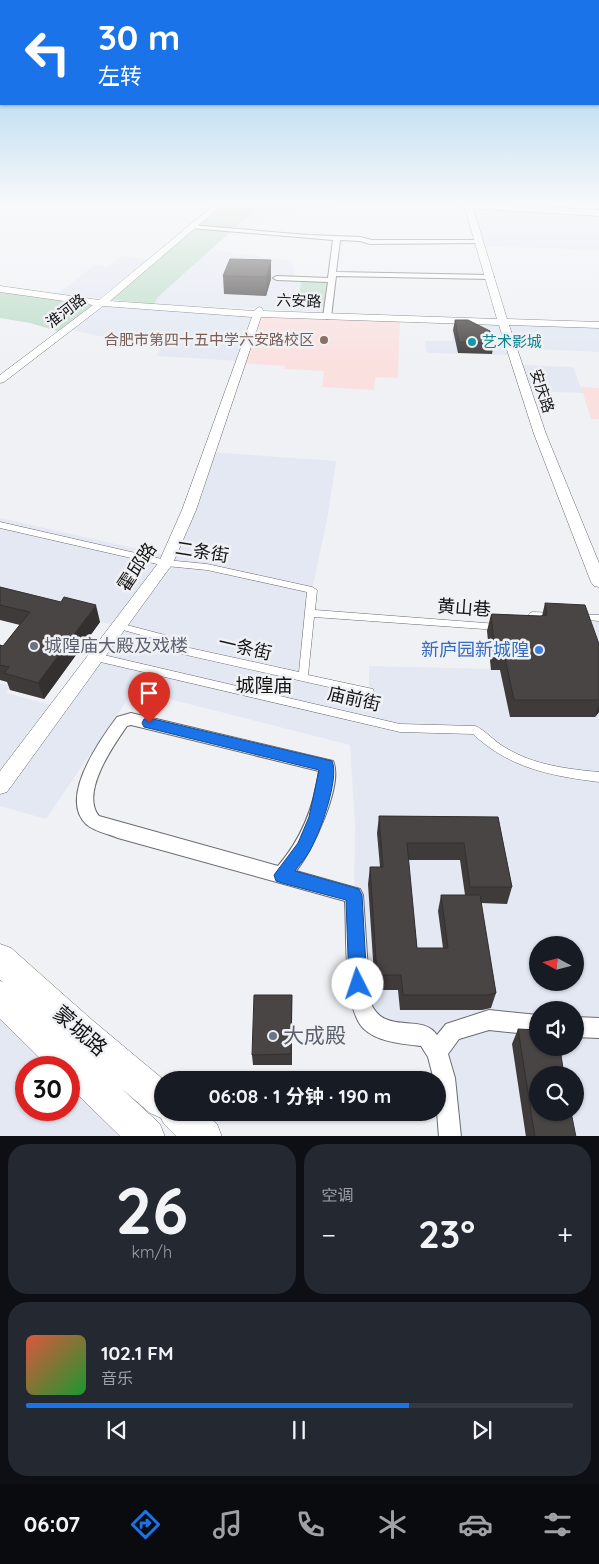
<!DOCTYPE html>
<html lang="zh">
<head>
<meta charset="utf-8">
<style>
	:root { --surface:#171b24; --page:#242831; --text:#f1f3f6; --muted:#9ea1a6; --line:#363941; --accent:#1a73e8 }
	body { margin:0; font-family:Quicksand,"Noto Sans SC",sans-serif; background:var(--page); color:var(--text); height:100vh; display:flex; flex-direction:column; font-size:19px; white-space:nowrap }
	* { box-sizing:border-box; margin:0 }
	p { font-size:16px; color:var(--muted) }
	.icon { flex:none; width:28px; height:28px; fill:none; stroke:currentColor; stroke-width:2; stroke-linecap:round; stroke-linejoin:round }
	.map { position:relative; height:1136px; overflow:hidden }
	.side { display:flex; flex-direction:column; gap:8px; padding:8px; background:#0d0f14; flex:1 }
	.side>* { flex:none }
	.top-card { position:absolute; left:0px; top:0px; width:600px; height:105px; box-shadow:0 1px 4px #0004; background:#1a73e8; color:#fff; overflow:hidden }
	.needle { width:32px; rotate:277deg }
	.tools { position:absolute; left:529px; top:936px; display:grid; gap:10px }
	.tools a { display:grid; place-items:center; width:55px; height:55px; border-radius:50%; background:var(--surface); box-shadow:0 1px 4px #0004; font-size:25px }
	.speed { position:absolute; left:15px; top:1056px; display:flex; gap:10px; font-size:25px; font-weight:700; text-align:center }
	.speed>* { display:grid; place-content:center; width:65px; height:65px; border-radius:50%; background:var(--surface); box-shadow:0 1px 4px #0004; line-height:1 }
	.speed .limit { border:8px solid #d22; background:#fff; color:#111 }
	.pin { position:absolute; display:grid; place-items:center; width:42px; height:42px; color:#fff; margin:-51px -21px; border-radius:50% 50% 50% 0; rotate:-45deg; box-shadow:0 0 5px #0007 }
	.pin .icon { rotate:45deg }
	.me { position:absolute; width:55px; margin:-28px; rotate:356deg; stroke-linejoin:round; filter:drop-shadow(0 0 4px #0008) }
	.turn { display:flex; align-items:center; gap:18px; height:105px; padding:0 15px; font-size:22px }
	.turn .icon { width:65px; height:65px; stroke-width:2.5 }
	.turn b { display:block; font-size:35px; line-height:42px }
	.big { font-size:38px; font-weight:700; line-height:1.1 }
	.side .tile { flex:1; display:flex; flex-direction:column; justify-content:center; gap:8px; min-width:0; padding:0 18px; border-radius:20px; background:var(--page) }
	.side .dial { align-items:center; gap:0 }
	.dial b { font-size:65px; line-height:1 }
	.song { display:flex; align-items:center; gap:15px }
	.cover { width:60px; height:60px; border-radius:8px; background:linear-gradient(135deg,hsl(10 70% 55%),hsl(130 70% 35%)) }
	.played { height:5px; border-radius:2px; background:linear-gradient(90deg,var(--accent) 70%,var(--line) 70%) }
	.keys { display:flex; justify-content:space-around; direction:ltr }
	.heat { display:flex; justify-content:space-between; align-items:center; font-size:28px; direction:ltr }
	.side .tiles { flex:1; display:grid; gap:8px; grid-template-columns:1fr 1fr }
	.tile:last-child { grid-column:span 2 }
	.trip { position:absolute; left:154px; top:1071px; width:292px; height:50px; border-radius:25px; background:var(--surface); box-shadow:0 1px 4px #0004; font-weight:700; line-height:50px; text-align:center }
	.menu { display:flex; height:80px; justify-content:space-around; align-items:center; background:#090b0e; color:var(--muted) }
	.menu .icon { width:35px; height:35px }
	.menu .selected { color:var(--accent) }
	.menu b { font-size:22px; color:var(--text) }
	.map>svg:first-child { display:block }
	.built { fill:#e3e8f3; fill-rule:evenodd }
	.education { fill:#fbe0e0 }
	.green { fill:#bcdcc8 }
	.lines { fill:none; stroke-linecap:round; stroke-linejoin:round }
	.pedestrian-casing { stroke:#696b6e; stroke-width:1 }
	.minor-casing { stroke:#696b6e; stroke-width:2 }
	.tertiary-casing { stroke:#696b6e; stroke-width:1 }
	.primary-casing { stroke:#696b6e; stroke-width:1 }
	.pedestrian { fill:#fff; fill-rule:evenodd }
	.minor { fill:#fff; fill-rule:evenodd }
	.tertiary { fill:#fff; fill-rule:evenodd }
	.primary { fill:#fff; fill-rule:evenodd }
	.wall { fill:#3f3b3a; fill-rule:evenodd }
	.shaded-wall { fill:#333030 }
	.building { fill:#494544; stroke:#333030 }
	.route { fill:#1a73e8; stroke:#114b97 }
	.education-dot { fill:#8d6e63; stroke:#f0f1f5; stroke-width:2 }
	.culture-dot { fill:#0f9aa8; stroke:#f0f1f5; stroke-width:2 }
	.worship-dot { fill:#6b7280; stroke:#f0f1f5; stroke-width:2 }
	.shop-dot { fill:#3f7fe0; stroke:#f0f1f5; stroke-width:2 }
	.labels { text-anchor:middle; stroke-width:5; stroke-linejoin:round; paint-order:stroke }
	.far-street-label { font-size:15px; fill:#141415; stroke:#f0f1f5 }
	.far-education-label { font-size:15px; fill:#785e54; stroke:#f0f1f5; text-anchor:end }
	.far-culture-label { font-size:15px; fill:#0d838f; stroke:#f0f1f5; text-anchor:start }
	.street-label { font-size:18px; fill:#141415; stroke:#f0f1f5 }
	.worship-label { font-size:18px; fill:#5b616d; stroke:#f0f1f5; text-anchor:start }
	.shop-label { font-size:18px; fill:#366cbe; stroke:#f0f1f5; text-anchor:end }
	.neighbourhood-label { font-size:19px; fill:#141415; stroke:#f0f1f5 }
	.near-street-label { font-size:21px; fill:#141415; stroke:#f0f1f5 }
	.near-worship-label { font-size:21px; fill:#5b616d; stroke:#f0f1f5; text-anchor:start }
</style>
</head>
<body>
<div class="map">
<svg width="599" height="1137" viewBox="0 0 599 1137">
	<rect width="100%" height="100%" fill="#f0f1f5"/>
	<!-- built -->
	<path class="built" d="M261,205h76l-3,3 -35,-1 -6,8 -20,-1 -26,18 -13,-1z
		M468,205l131,8v37l-118,-4z
		M212,250l80,11 3,15 36,4 -4,32 -173,-8 4,-7z
		M122,256l31,4 -47,39 -49,-5 38,-29 13,2z
		M101,303l156,11 -16,47 -85,-5 4,-7 -93,-20z
		M453,320l146,5v27l-86,-4 1,7 -87,-2 -2,-12h27z
		M518,365l55,2 10,26 -57,-2z
		M209,452l127,9 -9,59 -15,70 -9,88 66,14v-26l122,3 -4,-41 55,3 57,-13v518h-149l-13,-84 -64,-28 -19,-129 1,-70 -5,-80 -216,-55 -88,129 -46,-13v-123l11,3 -5,7 53,14 59,-81 -118,-28v-80l169,38zM538,945h37v37h-37zM538,1010h37v38h-37zM538,1075h37v37h-37z
		M0,997l147,139h-147zM26,1068h43v42h-43z"/>
	<!-- education -->
	<path class="education" d="M257,314l143,5 -2,59 -23,-1 -1,13 -52,-3 2,-16 -40,-2 1,-3 -45,-3z
		M581,387l18,1v31h-8z"/>
	<!-- green -->
	<path class="green" d="M218,205h43l-103,92 -4,7 -48,-5z
		M301,281l27,1 -4,25 -26,-1z
		M0,289l101,14 -38,30 -33,-10 -30,-5z"/>
	<g class="lines">
		<!-- pedestrian casing -->
		<g class="pedestrian-casing">
			<path id="pedestrian" d="M0,522l166,38 41,4 105,23 5,3 -2,20 183,14 3,1 2,2 -2,2 -3,1 -184,-13 -6,58 65,14 1,3 -1,3 -4,1 -196,-44 -3,-2 -11,-10 -43,-12 -2,-2 2,-2 3,-1 46,12 11,10 123,27 8,-80 -100,-22 -41,-4 -166,-38z
				M533,612l21,1 3,1 2,2 -2,2 -18,1 2,7 -2,2h-6l-5,-13 2,-2z
				M579,614l20,1v6l-23,-2 -2,-2 2,-2z
				M95,653l305,71 75,2c9,3 21,17 31,22 28,17 61,21 93,24v10c-48,-6 -90,-14 -126,-48l-73,-2 -308,-72 -2,-3 2,-3z"/>
		</g>
		<!-- minor casing -->
		<g class="minor-casing">
			<path id="minor" d="M192,225l115,10 54,2 10,3h109l2,1v2l-112,1 -10,-3 -20,-1 -4,32 154,3 4,2 -4,2 -154,-3 -5,41 -4,2 -4,-2 5,-35 -51,-2 -4,-2 4,-2 51,2 5,-38 -143,-12v-2z
				M131,713l202,48c11,23 -21,91 -37,110l64,18 3,6 7,106c13,36 52,11 67,34l9,-11 43,-14 49,5v20l-49,-5 -30,9 -11,15 7,24 6,59h-22l-2,-25 1,-32h-4l-6,-23 -7,-11c-19,-2 -44,-4 -58,-18 -20,-20 -16,-97 -18,-127l-227,-63c-9,-4 -25,-7 -32,-14 -27,-26 13,-83 31,-107zM131,725l188,46c-5,36 -17,67 -41,95l-179,-50c-19,-23 14,-70 28,-90z
				M575,1017l24,1v20l-24,-1z"/>
		</g>
		<!-- tertiary casing -->
		<g class="tertiary-casing">
			<path id="tertiary" d="M214,205h8l-112,96 144,10 5,-4 3,1 1,3 234,8 -33,-114h8l35,114 92,3v6l-90,-3 37,109 53,129v24l-5,-1 -3,-4 -57,-148 -35,-109 -238,-8 -65,193 -23,53 -166,229 -7,2v-23l159,-209 23,-52 70,-193 -149,-11 -99,76 -4,1v-8l93,-70 -93,-13v-6l99,14z"/>
		</g>
		<!-- primary casing -->
		<g class="primary-casing">
			<path id="primary" d="M459,205h49l91,5v6l-135,-8z
				M0,944l11,4 80,71 73,61 -2,32h41l14,12 5,13h-45l-13,-13 -3,-6 -11,-5 -29,-25 39,36 5,13h-44l-52,-51v-18h-19l-50,-49v-38l3,1 -3,-2z"/>
		</g>
		<!-- pedestrian -->
		<use href="#pedestrian" class="pedestrian"/>
		<!-- minor -->
		<use href="#minor" class="minor"/>
		<!-- tertiary -->
		<use href="#tertiary" class="tertiary"/>
		<!-- primary -->
		<use href="#primary" class="primary"/>
	</g>
	<!-- wall -->
	<path class="wall" d="M271,260v19l-5,17 -42,-2 -1,-18z
		M455,320l39,23 -2,11 -34,-1 -5,-23z
		M0,587l100,35 -56,77 -34,-9 -3,-8 -7,-2v-35l3,1 17,-21 -20,-5z
		M545,603l54,41v68l-4,5h-85l-10,-47h-9l-4,-39 4,-17 51,2z
		M379,816l119,1 14,70 -5,17 -26,-1 15,90 -5,15 -9,2h-82l-2,-20h-23l-7,-106 2,-17h10l-3,-34zM408,860h52l5,35h-24l-3,16 5,37h-26z
		M292,995v70h-39l-1,-10z
		M518,1029l58,108h-50l-14,-93z"/>
	<!-- shaded-wall -->
	<path class="shaded-wall" d="M271,260v19l-5,17v-19z
		M96,605l4,17 -56,77 -6,-16z
		M599,704v8l-4,5z"/>
	<!-- building -->
	<path class="building" d="M230,259l41,1 -5,17 -43,-1z
		M455,320h13l22,11 4,12 -35,-1z
		M0,587l61,15 3,-5 32,8 -58,78 -34,-10 5,-6 -9,-2v-20l3,1 27,-34 -30,-7z
		M545,603l40,2 14,39v56h-85l-10,-47 -9,-1 -4,-38 49,2 7,-1z
		M379,816l119,1 14,70h-42l-6,-44h-57l10,105h31l-7,-53h39l16,98 -9,2h-84l-2,-20h-24l-7,-108h13z
		M254,995h38l-1,59 -39,1z
		M518,1029l20,1v18h22l4,27h-26v37h33l5,25h-41z"/>
	<!-- sky -->
	<linearGradient id="sky" x2="0" y2="1"><stop stop-color="#91c6eb"/><stop offset="0.56" stop-color="#f8f9fa"/><stop offset="1" stop-color="#f8f9fa" stop-opacity="0"/></linearGradient>
	<rect width="599" height="364" fill="url(#sky)"/>
	<!-- route -->
	<path class="route" d="M149,718l183,43c8,17 -13,75 -23,91 -4,7 -10,13 -14,19l64,18 3,6 5,89 -3,6 -6,3 -6,-3 -3,-6 -3,-84 -64,-17 -6,-2 -2,-6 24,-32 11,-26 10,-47 -175,-43 -2,-4 2,-4z"/>
	<!-- markers -->
	<circle class="education-dot" cx="324" cy="340" r="5"/>
	<circle class="culture-dot" cx="472" cy="342" r="5"/>
	<g class="worship-dot">
		<circle cx="34" cy="646" r="5"/>
		<circle cx="273" cy="1036" r="5"/>
	</g>
	<circle class="shop-dot" cx="539" cy="650" r="5"/>
	<g class="labels">
		<!-- far-street labels -->
		<g class="far-street-label">
			<text transform="translate(299 301) rotate(2)" y="5">六安路</text>
			<text transform="translate(66 311) rotate(-37)" y="5">淮河路</text>
			<text transform="translate(542 391) rotate(72)" y="5">安庆路</text>
		</g>
		<!-- far-education labels -->
		<g class="far-education-label">
			<text x="314" y="345">合肥市第四十五中学六安路校区</text>
		</g>
		<!-- far-culture labels -->
		<g class="far-culture-label">
			<text x="482" y="347">艺术影城</text>
		</g>
		<!-- street labels -->
		<g class="street-label">
			<text transform="translate(202 552) rotate(9)" y="6">二条街</text>
			<text transform="translate(137 567) rotate(-56)" y="6">霍邱路</text>
			<text transform="translate(464 608) rotate(4)" y="6">黄山巷</text>
			<text transform="translate(245 648) rotate(13)" y="6">一条街</text>
			<text transform="translate(354 699) rotate(13)" y="6">庙前街</text>
		</g>
		<!-- worship labels -->
		<g class="worship-label">
			<text x="44" y="652">城隍庙大殿及戏楼</text>
		</g>
		<!-- shop labels -->
		<g class="shop-label">
			<text x="529" y="656">新庐园新城隍</text>
		</g>
		<!-- neighbourhood labels -->
		<g class="neighbourhood-label">
			<text x="264" y="692">城隍庙</text>
		</g>
		<!-- near-street labels -->
		<g class="near-street-label">
			<text transform="translate(80 1031) rotate(41)" y="7">蒙城路</text>
		</g>
		<!-- near-worship labels -->
		<g class="near-worship-label">
			<text x="283" y="1043">大成殿</text>
		</g>
	</g>
</svg>
<div class="tools">
<a><svg class="needle" viewBox="-14 -14 28 28"><path d="M0-13l5 13h-10z" fill="#e53935"/><path d="M0 13l5-13h-10z" fill="#9ea1a6"/></svg></a>
<a><svg class="icon" aria-label="sound" viewBox="0 0 24 24"><path d="M4 9h4l5-4v14l-5-4H4zM17 9q2 3 0 6"/></svg></a>
<a><svg class="icon" aria-label="search" viewBox="0 0 24 24"><circle cx="10" cy="10" r="6"/><path d="M15 15l6 6"/></svg></a>
</div>
<div class="speed"><div class="limit">30</div></div>
<div class="pin" style="left:149px;top:723px;background:#d93025"><svg class="icon" aria-label="arrive" viewBox="0 0 24 24"><path d="M6 21V4h12l-3 4 3 4H6"/></svg></div>
<svg class="me" style="left:358px;top:984px" viewBox="-20 -20 40 40"><circle r="19" fill="#fff"/><path d="M0-13L10 11 0 6-10 11z" fill="#1a73e8"/></svg>
<div class="trip">06:08 · 1 分钟 · 190 m</div>
<div class="top-card">
<div class="turn"><svg class="icon" aria-label="left" viewBox="0 0 24 24"><path d="M17 20v-9H6M10 6l-5 5 5 5"/></svg><div><b>30 m</b>左转</div></div>
</div>
</div>
<section class="side">
<div class="tiles">
<div class="tile dial"><b>26</b><p>km/h</p></div>
<div class="tile"><p>空调</p>
<div class="heat"><a>−</a><b class="big">23°</b><a>+</a></div>
</div>
<div class="tile">
<div class="song"><i class="cover"></i><div><b>102.1 FM</b><p>音乐</p></div></div>
<div class="played"></div>
<div class="keys"><svg class="icon" aria-label="previous" viewBox="0 0 24 24"><path d="M18 5L8 12l10 7zM5 5v14"/></svg><svg class="icon" aria-label="pause" viewBox="0 0 24 24"><path d="M8 5v14M16 5v14"/></svg><svg class="icon" aria-label="next" viewBox="0 0 24 24"><path d="M6 5l10 7-10 7zM19 5v14"/></svg></div>
</div>
</div>
</section>
<nav class="menu">
<b>06:07</b>
<svg class="icon selected" aria-label="directions" viewBox="0 0 24 24"><path d="M12 3l9 9-9 9-9-9zM9 14v-3h6M13 9l2 2-2 2"/></svg>
<svg class="icon" aria-label="music" viewBox="0 0 24 24"><path d="M9 18V5l10-2v13"/><circle cx="6" cy="18" r="3"/><circle cx="16" cy="16" r="3"/></svg>
<svg class="icon" aria-label="phone" viewBox="0 0 24 24"><path d="M5 4h4l2 5-3 2q2 4 5 5l2-3 5 2v4C11 20 4 13 5 4z"/></svg>
<svg class="icon" aria-label="climate" viewBox="0 0 24 24"><path d="M12 3v18M4 7l16 10M4 17L20 7"/></svg>
<svg class="icon" aria-label="car" viewBox="0 0 24 24"><path d="M5 17H2v-5l4-1 3-4h7l3 4 3 1v5h-3M9 17h6M6 11h13"/><circle cx="7" cy="17" r="2"/><circle cx="17" cy="17" r="2"/></svg>
<svg class="icon" aria-label="filters" viewBox="0 0 24 24"><path d="M4 7h16M4 17h16"/><circle cx="9" cy="7" r="2"/><circle cx="15" cy="17" r="2"/></svg>
</nav>
</body>
</html>
